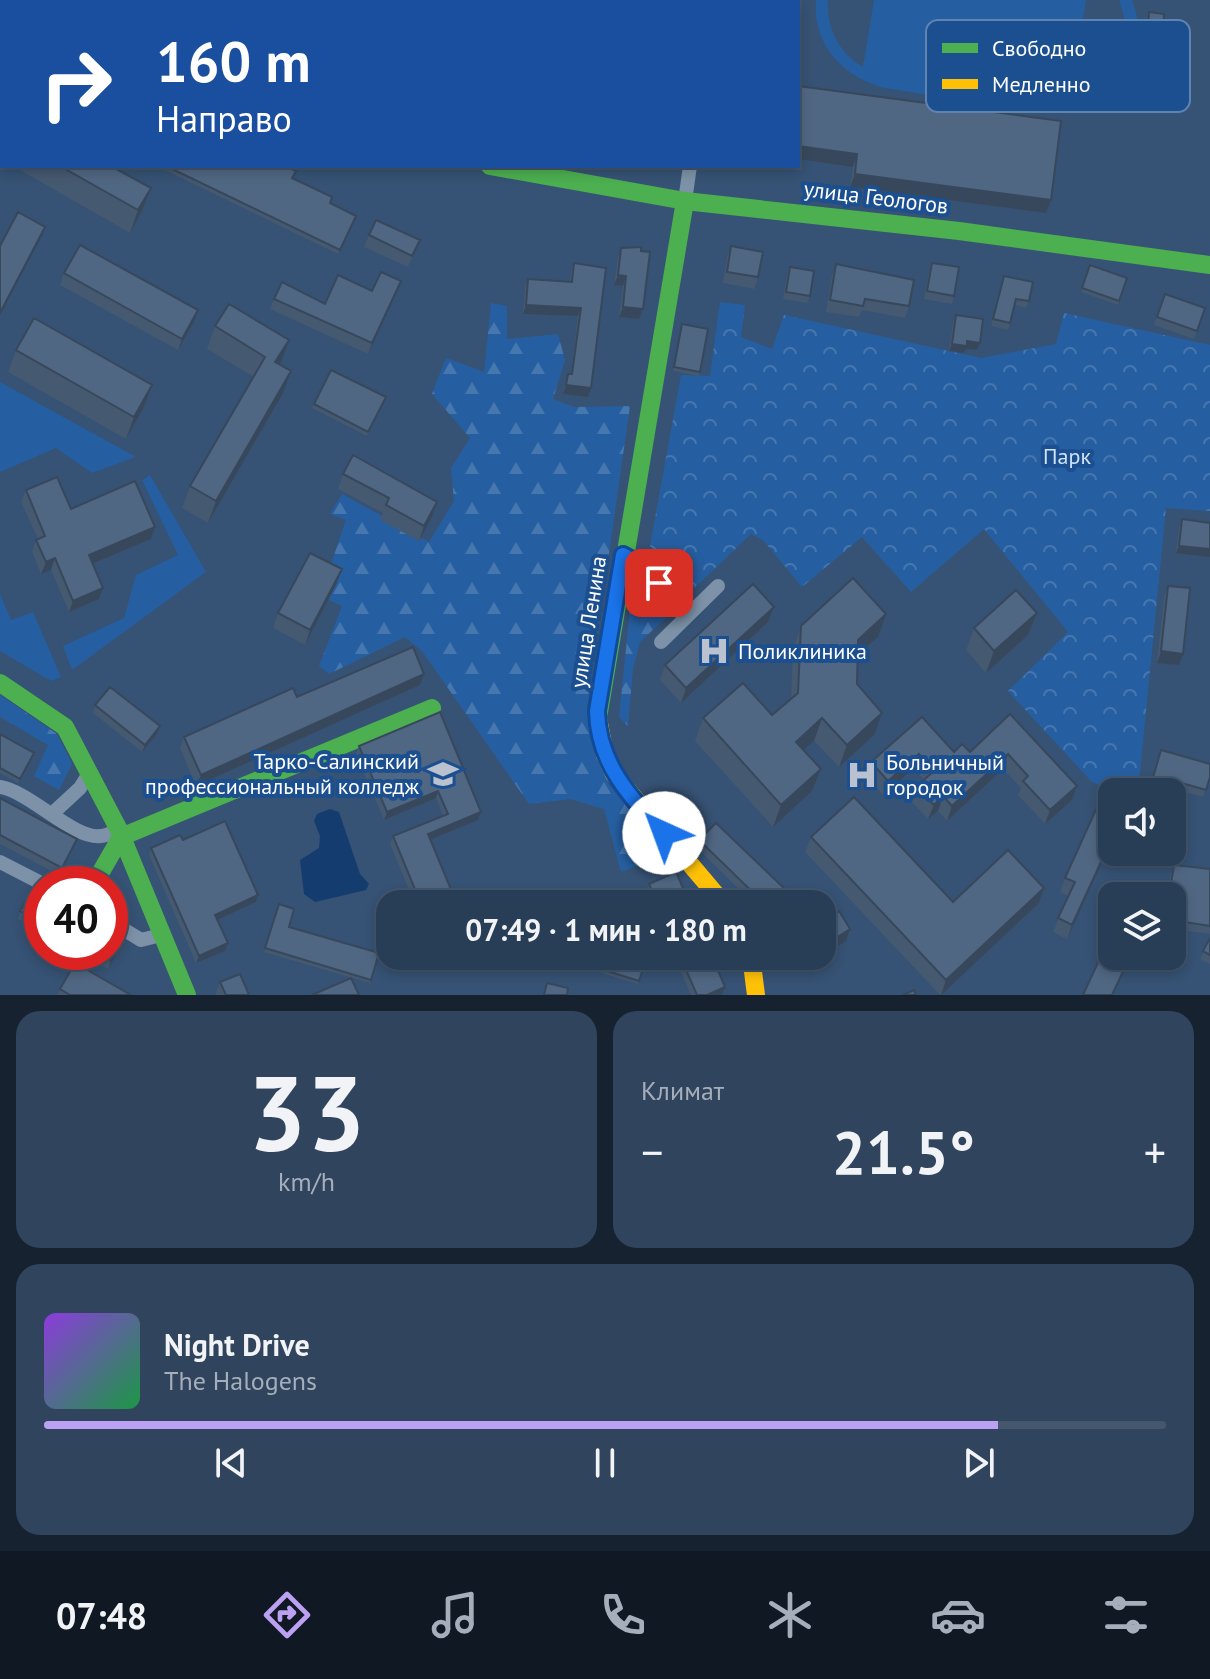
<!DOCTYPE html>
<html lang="ru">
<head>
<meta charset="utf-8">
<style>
	:root { --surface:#283e57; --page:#30455d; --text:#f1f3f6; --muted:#a5aeba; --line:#44576d; --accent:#bca0f2 }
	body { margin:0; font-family:"PT Sans",sans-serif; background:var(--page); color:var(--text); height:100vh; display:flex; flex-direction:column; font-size:30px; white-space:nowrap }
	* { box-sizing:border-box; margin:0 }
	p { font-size:26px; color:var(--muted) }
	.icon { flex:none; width:44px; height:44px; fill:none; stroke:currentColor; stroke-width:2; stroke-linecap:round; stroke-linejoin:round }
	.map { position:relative; height:995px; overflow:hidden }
	.details { display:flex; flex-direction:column; gap:16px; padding:16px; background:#162230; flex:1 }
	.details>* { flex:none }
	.banner { position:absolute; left:0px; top:0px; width:800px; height:168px; box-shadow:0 4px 12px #0003,0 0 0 2px var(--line); background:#1a4fa0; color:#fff; overflow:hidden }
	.controls { position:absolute; left:1098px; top:778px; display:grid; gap:16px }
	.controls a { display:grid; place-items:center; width:88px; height:88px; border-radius:16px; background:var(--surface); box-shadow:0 4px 12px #0003,0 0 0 2px var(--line); font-size:40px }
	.speed { position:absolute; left:24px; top:866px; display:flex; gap:16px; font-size:40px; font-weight:700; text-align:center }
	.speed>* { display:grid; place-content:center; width:104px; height:104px; border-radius:50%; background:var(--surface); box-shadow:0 4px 12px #0003,0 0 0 2px var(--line); line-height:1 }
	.speed .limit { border:12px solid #d22; background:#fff; color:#111 }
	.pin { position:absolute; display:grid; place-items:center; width:68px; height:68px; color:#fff; margin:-34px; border-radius:16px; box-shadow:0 4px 12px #0006 }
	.me { position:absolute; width:88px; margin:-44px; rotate:317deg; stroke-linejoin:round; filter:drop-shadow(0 0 6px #0008) }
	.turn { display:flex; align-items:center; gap:28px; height:168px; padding:0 24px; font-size:36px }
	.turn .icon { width:104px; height:104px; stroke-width:2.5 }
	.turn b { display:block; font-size:56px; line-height:68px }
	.big { font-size:60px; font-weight:700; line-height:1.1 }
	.details .widget { flex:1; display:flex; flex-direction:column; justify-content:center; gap:12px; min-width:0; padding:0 28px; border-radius:24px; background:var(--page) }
	.details .dial { align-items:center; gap:0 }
	.dial b { font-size:104px; line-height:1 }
	.song { display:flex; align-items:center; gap:24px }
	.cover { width:96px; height:96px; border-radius:12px; background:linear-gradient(135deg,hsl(270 70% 55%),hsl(140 70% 35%)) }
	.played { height:8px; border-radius:4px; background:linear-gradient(90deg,var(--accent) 85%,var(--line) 85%) }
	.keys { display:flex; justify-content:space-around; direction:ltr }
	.heat { display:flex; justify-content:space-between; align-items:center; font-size:44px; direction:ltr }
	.details .tiles { flex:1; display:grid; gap:16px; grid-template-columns:1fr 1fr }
	.widget:last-child { grid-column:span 2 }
	.trip { position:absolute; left:376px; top:890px; width:460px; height:80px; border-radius:24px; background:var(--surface); box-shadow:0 4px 12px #0003,0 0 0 2px var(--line); font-weight:700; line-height:80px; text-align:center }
	.tab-bar { display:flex; height:128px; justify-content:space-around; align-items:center; background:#101923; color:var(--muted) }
	.tab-bar .icon { width:56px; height:56px }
	.tab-bar .selected { color:var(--accent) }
	.tab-bar b { font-size:36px; color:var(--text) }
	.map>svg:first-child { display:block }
	.grass { fill:#265fa1 }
	.forest { fill:url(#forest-firs) }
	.park { fill:url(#park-crowns) }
	.water { fill:#153c6e }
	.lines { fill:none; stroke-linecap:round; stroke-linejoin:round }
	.street { stroke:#7d92a8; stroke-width:14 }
	.fast { stroke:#4caf50; stroke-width:18 }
	.slow { stroke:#ffc107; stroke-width:18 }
	.wall { fill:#455971 }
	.shaded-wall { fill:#38485c }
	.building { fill:#506783; stroke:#38485c; stroke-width:2 }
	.route-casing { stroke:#114b97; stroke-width:20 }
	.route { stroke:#1a73e8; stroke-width:14 }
	.labels { text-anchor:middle; stroke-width:8; stroke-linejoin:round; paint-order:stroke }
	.street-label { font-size:22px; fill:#fff; stroke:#1b4f8f }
	.park-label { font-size:22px; fill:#cfe3fa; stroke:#1b4f8f }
	.poi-label { font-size:22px; fill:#fff; stroke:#1b4f8f; text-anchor:start }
	.key { fill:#1b4f8f; stroke:#5f84b1; stroke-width:2 }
	.key-label { font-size:22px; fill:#fff }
</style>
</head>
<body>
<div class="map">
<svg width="1210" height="995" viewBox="0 0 1210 995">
	<defs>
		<pattern id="forest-firs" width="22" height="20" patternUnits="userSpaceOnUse" patternTransform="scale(2)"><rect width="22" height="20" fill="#265fa1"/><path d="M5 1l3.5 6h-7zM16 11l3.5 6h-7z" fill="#4777af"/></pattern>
		<pattern id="park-crowns" width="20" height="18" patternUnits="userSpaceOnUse" patternTransform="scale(2)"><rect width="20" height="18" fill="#265fa1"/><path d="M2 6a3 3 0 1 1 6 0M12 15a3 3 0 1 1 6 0" fill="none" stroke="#4777af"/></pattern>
	</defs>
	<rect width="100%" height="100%" fill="#365274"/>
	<!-- grass -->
	<path class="grass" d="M816,0h12c-2,28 11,53 35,67l11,-67h212l-16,100c46,-11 66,-57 49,-100h13c25,62 -28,118 -90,113l-157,-25c-41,-10 -73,-43 -69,-88z
		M0,382l136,75 -44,16 -36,-25 -56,24z
		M150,475l56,97 -134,98 -9,-24 61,-28 12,-43 42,-20 -36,-75z
		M0,594l11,26 22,-8 28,65 -10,4 -51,-30z"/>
	<!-- forest -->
	<path class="forest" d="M491,303l16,3v33l51,-5 7,26 -12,39 21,8 56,-1 -43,302 22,77 65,66 -53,21 -17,-63 -34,-10 -41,5 -107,-153 -17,-14 -76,37 -10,-8 23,-60 -22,-10 26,-76 -16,-6 12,-20 87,48 25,-41 -3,-33 19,-30 -38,-44 14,-36 38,14z
		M635,561l37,51 -32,30 -7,27 -5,57 -9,-9z
		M0,695l57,39 15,30 -13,26 -25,-14 14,-31 -48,-28z"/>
	<!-- park -->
	<path class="park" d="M720,302l25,3 -4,32 31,12 12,-34 197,43 75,-14 8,-31 146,32v166l-44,-3 -28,284h-22l-24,-10 -84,-91 60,-59 -84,-103 -73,63 -49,-55 -60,50 -39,-47 -12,-6 -64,61 -37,-49 31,-171 29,1z"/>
	<!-- water -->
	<path class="water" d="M330,809l9,3 21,62 9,10 -3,6 -51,12 -11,-8 -4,-34 19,-12 1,-12 -6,-15 3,-7z"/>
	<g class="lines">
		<!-- street -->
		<path class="street" d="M717,2v-2
			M685,201l5,-35
			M623,555l21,12 44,48
			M661,642l57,-56
			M0,787c31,5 74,53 101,49 5,0 12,-4 18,-6
			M53,813l27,-25 10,-16
			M0,862l43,22
			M110,921l31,19 20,-5"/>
		<!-- fast -->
		<path class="fast" d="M65,0l3,2
			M490,166l195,35 274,30 251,34
			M0,683l65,44 54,103 68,165
			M598,718l87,-517
			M94,884l27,-47 311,-129"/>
		<!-- slow -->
		<path class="slow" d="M598,718l7,37 9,19 110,130
			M751,956l5,39"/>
	</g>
	<!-- wall -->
	<path class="wall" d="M1149,12l14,20 -3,8 -15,-1 2,-19z
		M798,86l253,114 -5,13 -196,-26 3,-20 -55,-8z
		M2,140v20l-2,-2v-12z
		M13,166h98l40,22 -9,23 -12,22z
		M164,166h121l8,12 37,25 26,13 -18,38 -175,-85z
		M369,235l51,5 -12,27 -44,-20z
		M731,246l27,31 -4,12 -31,-6 4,-26z
		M621,248l22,61 -4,10 -20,-2 4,-31 -9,-1 4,-27z
		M574,263l32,5 -18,129 -25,-3 2,-12 3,-8h3l7,-58 -55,-2 2,-27 3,-8 42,3 1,-10z
		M932,263l22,33 -2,8 -28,-5 5,-28z
		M836,264l73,42 -4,12 -43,-8 -3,7 -33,-5 6,-37z
		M1090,265l37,13 -9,27 -37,-13z
		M790,267l20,29 -3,7 -24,-4 4,-25z
		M64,273l130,49 -16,28 -118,-65z
		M1004,276l25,25 -3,7 -11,-3 -7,25 -17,-4z
		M397,292l-29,62 -98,-45 4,-10 51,5z
		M1165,294l40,14 -11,31 -40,-14z
		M956,315l24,28 -3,7 -11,-1 -2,4 -15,-2 4,-28z
		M682,324l18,48 -1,4 -26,-5z
		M215,326l66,36 -2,2 4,29 -75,130 -26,-15 8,-22 64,-109 -47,-28z
		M16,350l136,35 -8,22 -18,32 -118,-67z
		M384,401l-17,35 -55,-28 2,-4z
		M343,474l94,28 -5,15 -13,24 -39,-21 3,-7 -45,-24z
		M26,490l45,19 80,30 -58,25 6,35 -30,13 -18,-42 -10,4 -9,-22 4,-12 2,-1 -17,-37z
		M1182,519l28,4 -34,30 3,-26z
		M342,569l-6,16 -31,60 -32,-17 5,-15z
		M1168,586l11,79 -22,-2 7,-66z
		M774,607l-6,15 -87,81 -21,-23 5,-15z
		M1037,613l-9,22 -42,38 -20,-23 8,-22z
		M801,626l77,11 -21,18v29l17,51 -35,32 -25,-26 -11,9 18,19 -9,22 -39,36 -78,-86 8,-23 69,-3 19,-16 2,-50z
		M424,674l-4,11 -224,101 -16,-38 4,-11 113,-40z
		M95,705l65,21 -3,8 -15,18 -49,-39z
		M440,712l38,108 -48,20 27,64h-42l-25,-60 3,-8 50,-20 -7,-18 -52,22 -28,-66 3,-8z
		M1010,714l67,72 -5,14 -27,24 -27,-29 3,-7 -18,-19 -56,52 -9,-10 -10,8 -17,-18 5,-14 8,-7 -10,-12 -31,27 -17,-19 5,-14 51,-45 32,35h16z
		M0,734l33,23 -15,26 -18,-10z
		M1158,758l52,19 -7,20 -37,-10 -2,5 -15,-3z
		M0,798l77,41 -18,36 -59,-31z
		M1112,798v43l-45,98 -14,-7 15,-36 -8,-4 5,-14z
		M811,837l142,65 91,-14 -5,15 -99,92 -135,-143z
		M183,840l75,55 -2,7 -38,18 10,23 -3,8 -29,12 -47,-108 2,-7z
		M699,840l91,54 -3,8 -2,2h-31l-57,-56z
		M1174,865l36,4v65l-38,-5v-33h-5l4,-24z
		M649,884l41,20h-38l-6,-13z
		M42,889v43l-24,-13 2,-8z
		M279,904l10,23 90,26 -9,30 -106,-31z
		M1210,938v26l-10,-5z
		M123,942l-15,27 -31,-17h33z
		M584,956l62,3 -8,25 -57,-17z
		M674,956h38l10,39h-31z
		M220,982l29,13h-34z
		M60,989l71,6h-73z"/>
	<!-- shaded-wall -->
	<path class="shaded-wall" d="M1148,31l15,1 -3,8 -15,-1z
		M798,146l59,8 -4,13 -55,-8z
		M855,174l196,26 -5,13 -196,-26z
		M151,188l-9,23 -12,22 8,-23z
		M45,227l-2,7 -43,81v-2z
		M618,275l8,1 -3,10 -9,-1z
		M401,281l-4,11 -29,62 4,-11z
		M526,305l55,3 -3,8 -55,-2z
		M623,307l20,2 -4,10 -20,-2z
		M198,310l-4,12 -16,28 4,-11z
		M289,340l-8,22 -14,22 8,-22z
		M967,341l13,2 -3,7 -11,-1 -2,4 -15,-2 3,-7z
		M291,371l-8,22 -75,130 8,-22z
		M152,385l-8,22 -18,32 8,-22z
		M566,385l25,3 -3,9 -25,-3z
		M437,502l-5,15 -13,24 5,-15z
		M155,527l-4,12 -66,28 4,-12z
		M1179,546l31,3v8l-34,-4z
		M55,558l-4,12 -10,4 5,-12z
		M342,569l-6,16 -31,60 5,-15z
		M103,588l-4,11 -30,13 4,-11z
		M774,607l-6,15 -87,81 5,-15z
		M1037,613l-9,22 -42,38 8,-22z
		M886,614l-8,23 -29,25 9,-22z
		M1161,651l22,3 -4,11 -22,-2z
		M424,674l-4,11 -224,101 5,-11z
		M882,713l-8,22 -35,32 8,-22z
		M822,718l-8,23 -13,11 -5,-10z
		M160,726l-3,8 -15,18 3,-7z
		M919,754l-5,14 -31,27 5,-14z
		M1008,754l-5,15 -56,52 5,-15z
		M821,769l-9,22 -39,36 8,-22z
		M1077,786l-5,14 -27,24 5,-14z
		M438,791l-2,7 -52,22 3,-8z
		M943,796l-5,15 -10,8 6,-14z
		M481,812l-3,8 -53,22 3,-8z
		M1112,838v3l-45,98 5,-14z
		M1044,888l-5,15 -98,92 5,-15z
		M790,894l-5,10h-5z
		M258,895l-2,7 -43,20 2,-7z
		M850,929l-4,12 -24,15v-9z
		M126,935l-3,7 -15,27 3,-8z
		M228,943l-3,8 -29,12 3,-7z
		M814,956h7l-9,6z
		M725,987l-3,8h-15z"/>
	<!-- building -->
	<path class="building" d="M102,0h60l4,2h-61z
		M230,0h45l-1,2h-41z
		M440,0h28l-1,2h-28z
		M495,0h32l-1,2h-32z
		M1149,12l15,2 -1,18 -15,-1z
		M798,86l263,35 -10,79 -196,-26 2,-20 -59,-8z
		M60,166h51l40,22 -13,22z
		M166,166h119l11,5 -4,7 40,19 -2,6 26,13 -16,34z
		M18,212l27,15 -45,86v-67z
		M376,220l44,20 -8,16 -43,-21z
		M80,245l118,65 -16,29 -118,-66z
		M731,246l32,6 -5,25 -31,-5z
		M641,247v4l9,1 -7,57 -20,-2 3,-31 -8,-1 3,-27z
		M574,263l32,5 -15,120 -25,-3 2,-11h4l9,-66 -55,-3 2,-26 44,3z
		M932,263l27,4 -5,29 -27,-5z
		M836,264l78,16 -5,26 -44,-7 -2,7 -33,-6z
		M1090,265l37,13 -8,23 -37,-13z
		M790,267l24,4 -4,25 -24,-4z
		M381,272l20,9 -29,62 -98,-44 8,-17 43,22 13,-29 34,16z
		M1004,276l29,6 -4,19 -13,-2 -6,24 -17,-4z
		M1165,294l40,14 -8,23 -40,-14z
		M229,304l60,36 -14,22 16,9 -75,130 -26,-15 75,-129 -50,-31z
		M956,315l27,4 -3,24 -13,-2v5l-15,-2z
		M34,318l118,67 -18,32 -118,-67z
		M682,324l26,5 -8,43 -26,-5z
		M331,370l55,27 -18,35 -54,-28z
		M353,455l84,47 -13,24 -38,-21 3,-7 -46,-24z
		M57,477l14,32 64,-28 20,46 -66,28 14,33 -30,13 -18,-43 -9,4 -10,-22 9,-4 -19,-46z
		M1182,519l28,4v26l-31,-3z
		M310,553l32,16 -32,61 -32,-17z
		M853,578l33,36 -28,26 -1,44 25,29 -35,32 -25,-27 -26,24 25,27 -40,36 -78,-87 40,-35 29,32 26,-22 3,-67z
		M753,584l21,23 -88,81 -21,-23z
		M1168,586l22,2 -7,66 -22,-3z
		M1016,590l21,23 -43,38 -20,-23z
		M413,647l11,27 -223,101 -17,-38 109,-49 4,9z
		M110,687l50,39 -15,19 -50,-40z
		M440,712l41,100 -53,22 29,70h-36l-28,-68 55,-22 -10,-23 -51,21 -28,-66z
		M1010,714l67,72 -27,24 -27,-29 5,-5 -20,-22 -56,52 -9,-10 -9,9 -18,-18 18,-16 -15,-17 -31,27 -17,-19 51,-45 32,35 8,-8 8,8z
		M0,734l34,19 -14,26 -20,-11z
		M1161,750l49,14v13l-4,13 -38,-11 -2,7 -14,-5z
		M1103,794l9,4v40l-40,87 -14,-7 17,-36 -10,-4z
		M854,797l99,105 55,-52 36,38 -98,92 -135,-143z
		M0,798l77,41 -15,29 -62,-33z
		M225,821l33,74 -43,20 13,28 -29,13 -48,-108 29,-13 3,5z
		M716,823l74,71 -10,10h-15l-66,-64z
		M1174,865l36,4v57l-38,-6v-24h-3z
		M676,872l14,32h-32l-9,-20z
		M35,885l7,4v34l-22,-12z
		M279,904l15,5 -5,18 90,26 -8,27 -106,-32z
		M839,911l11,18 -28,18v-26z
		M110,926l16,9 -15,26 -17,-9h16z
		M1210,938v17l-7,-4z
		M1102,954l24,11 -14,30h-29z
		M584,956h53l9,3 -7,22 -57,-18z
		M680,956h32l13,31 -18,8h-10z
		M75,963l56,32h-61l-10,-6z
		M240,974l9,21h-23l-6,-13z
		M351,978l8,17h-47z
		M547,983l21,5 -1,7h-23z
		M914,990l2,5h-13z"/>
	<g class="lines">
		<!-- route casing -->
		<g class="route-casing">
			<path id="route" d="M659,583l-15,-16 -21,-12 -26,156c1,52 32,85 67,122"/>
		</g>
		<!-- route -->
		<use href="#route" class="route"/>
	</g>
	<!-- icons -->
	<defs>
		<g id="hospital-bare" transform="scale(2.4)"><path d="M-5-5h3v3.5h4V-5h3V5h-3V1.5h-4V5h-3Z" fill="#b9c2ce" stroke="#1b4f8f" stroke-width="2.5" paint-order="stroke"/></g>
		<g id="university-bare" transform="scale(2.4)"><path d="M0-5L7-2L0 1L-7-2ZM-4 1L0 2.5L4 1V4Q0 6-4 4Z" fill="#b9c2ce" stroke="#1b4f8f" stroke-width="2.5" paint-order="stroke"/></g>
	</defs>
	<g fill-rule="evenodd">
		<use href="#hospital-bare" x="714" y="651"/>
		<use href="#university-bare" x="443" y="774"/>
		<use href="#hospital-bare" x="862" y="775"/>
	</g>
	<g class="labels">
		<!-- street labels -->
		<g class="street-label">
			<text transform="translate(876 197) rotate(7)" y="8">улица Геологов</text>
			<text transform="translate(588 622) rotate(-81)" y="8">улица Ленина</text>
		</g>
		<!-- park labels -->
		<g class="park-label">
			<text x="1067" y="464">Парк</text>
		</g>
		<!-- poi labels -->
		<g class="poi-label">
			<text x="738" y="659">Поликлиника</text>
			<text x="419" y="769" text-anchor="end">Тарко-Салинский<tspan x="419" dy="25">профессиональный колледж</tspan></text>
			<text x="886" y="770">Больничный<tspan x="886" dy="25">городок</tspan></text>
		</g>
	</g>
	<!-- legend -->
	<rect x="926" y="20" width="264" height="92" rx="12" class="key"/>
	<rect x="942" y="43" width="36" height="10" fill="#4caf50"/>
	<rect x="942" y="79" width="36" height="10" fill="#ffc107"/>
	<g class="key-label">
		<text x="992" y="56">Свободно</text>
		<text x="992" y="92">Медленно</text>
	</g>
</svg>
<div class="controls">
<a><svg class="icon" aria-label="sound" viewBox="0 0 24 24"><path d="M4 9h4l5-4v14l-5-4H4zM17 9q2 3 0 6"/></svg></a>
<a><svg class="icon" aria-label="layers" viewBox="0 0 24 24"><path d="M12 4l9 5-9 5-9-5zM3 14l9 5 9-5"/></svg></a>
</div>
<div class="speed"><div class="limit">40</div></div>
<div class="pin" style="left:659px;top:583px;background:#d93025"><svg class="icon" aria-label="arrive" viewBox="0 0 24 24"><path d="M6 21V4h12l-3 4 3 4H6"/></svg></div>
<svg class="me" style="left:664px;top:833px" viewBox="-20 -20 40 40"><circle r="19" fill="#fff"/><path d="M0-13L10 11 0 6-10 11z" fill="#1a73e8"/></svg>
<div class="trip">07:49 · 1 мин · 180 m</div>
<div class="banner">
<div class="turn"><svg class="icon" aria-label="right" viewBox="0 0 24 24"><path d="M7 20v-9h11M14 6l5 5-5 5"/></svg><div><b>160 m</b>Направо</div></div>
</div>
</div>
<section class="details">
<div class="tiles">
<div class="widget dial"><b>33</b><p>km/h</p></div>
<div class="widget"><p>Климат</p>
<div class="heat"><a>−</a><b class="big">21.5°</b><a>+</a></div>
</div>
<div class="widget">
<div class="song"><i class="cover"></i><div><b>Night Drive</b><p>The Halogens</p></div></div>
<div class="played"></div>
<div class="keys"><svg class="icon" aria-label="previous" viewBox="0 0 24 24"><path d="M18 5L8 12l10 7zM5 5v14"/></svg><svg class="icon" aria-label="pause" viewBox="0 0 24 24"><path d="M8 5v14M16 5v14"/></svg><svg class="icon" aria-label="next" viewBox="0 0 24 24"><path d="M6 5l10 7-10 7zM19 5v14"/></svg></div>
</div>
</div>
</section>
<nav class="tab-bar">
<b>07:48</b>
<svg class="icon selected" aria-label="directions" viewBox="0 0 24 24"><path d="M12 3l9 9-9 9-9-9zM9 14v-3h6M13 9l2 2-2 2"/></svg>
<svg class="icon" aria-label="music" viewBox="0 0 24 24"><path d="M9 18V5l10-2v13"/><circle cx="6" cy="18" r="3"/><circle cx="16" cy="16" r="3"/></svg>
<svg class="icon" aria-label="phone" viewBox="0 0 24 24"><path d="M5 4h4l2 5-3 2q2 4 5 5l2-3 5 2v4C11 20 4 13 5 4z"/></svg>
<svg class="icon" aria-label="climate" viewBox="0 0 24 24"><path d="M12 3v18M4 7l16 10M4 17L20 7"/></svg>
<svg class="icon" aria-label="car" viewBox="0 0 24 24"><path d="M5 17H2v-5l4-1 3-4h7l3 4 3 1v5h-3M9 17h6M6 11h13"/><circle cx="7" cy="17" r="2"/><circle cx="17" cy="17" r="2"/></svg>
<svg class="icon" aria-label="filters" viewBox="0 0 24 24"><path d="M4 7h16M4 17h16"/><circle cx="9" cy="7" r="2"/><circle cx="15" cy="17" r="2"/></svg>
</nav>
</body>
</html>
